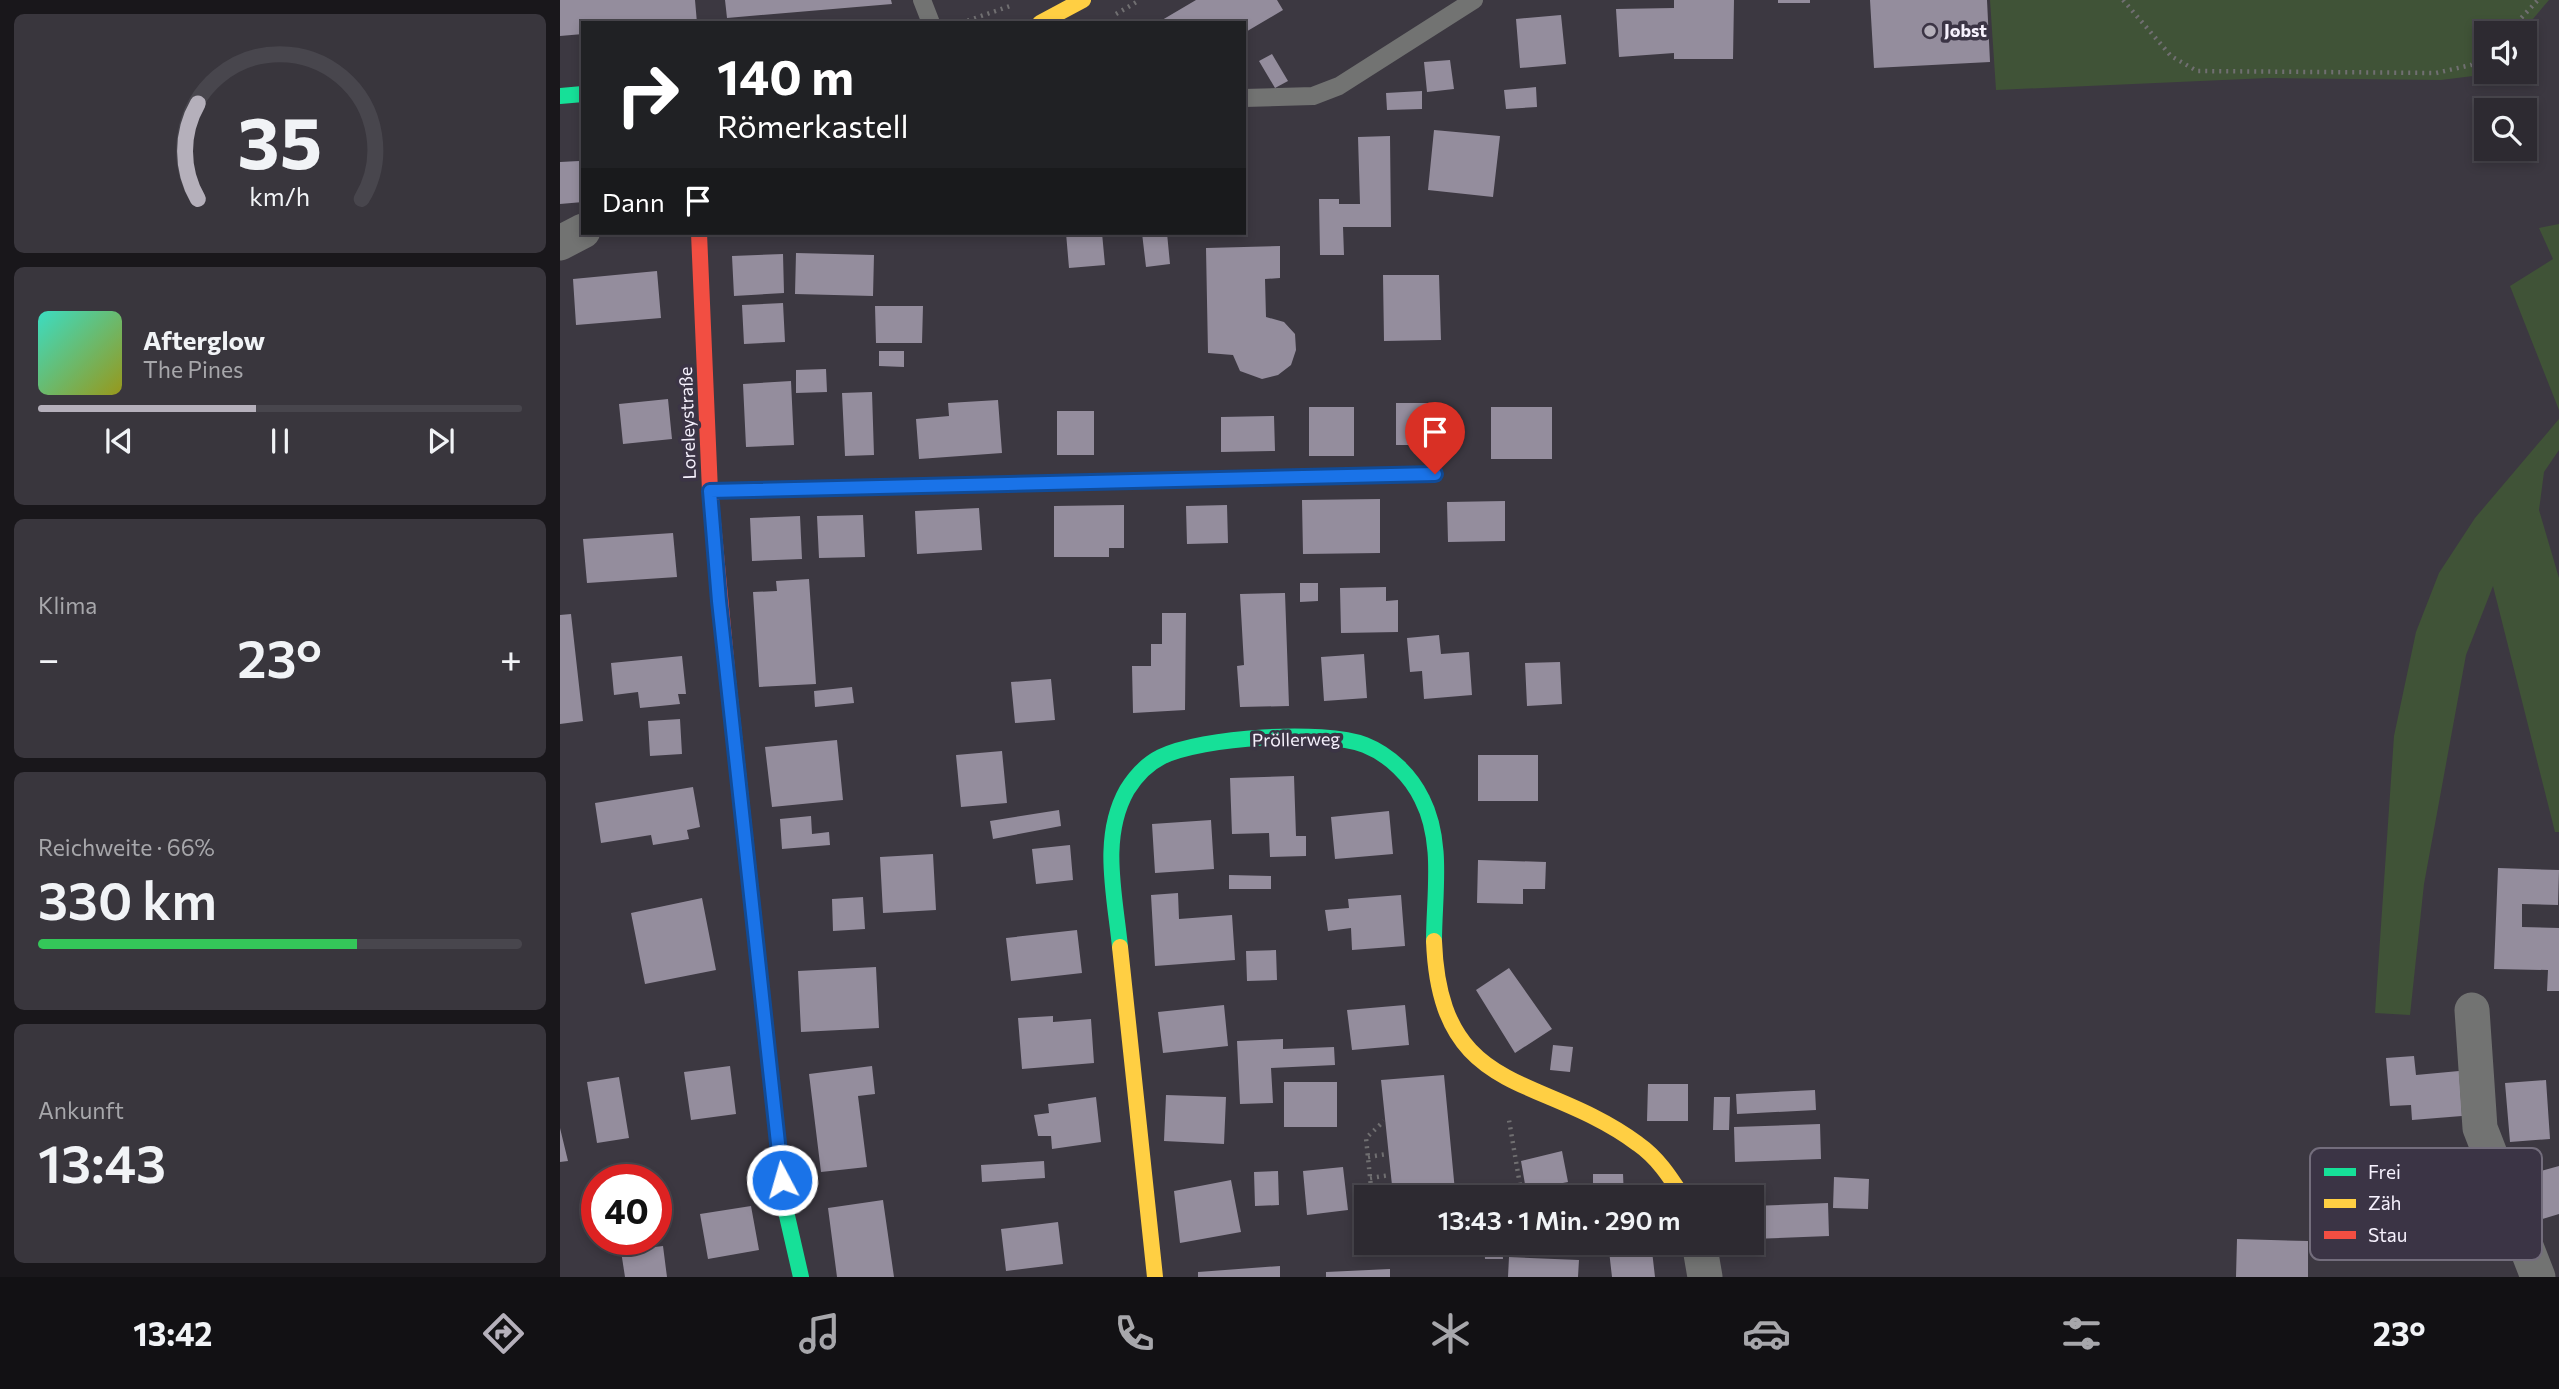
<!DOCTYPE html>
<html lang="de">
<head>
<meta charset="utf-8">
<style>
	:root { --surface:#2d2a31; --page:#39363d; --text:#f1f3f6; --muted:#a7a7ab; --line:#48464d; --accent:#b5b0bb }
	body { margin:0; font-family:Commissioner,sans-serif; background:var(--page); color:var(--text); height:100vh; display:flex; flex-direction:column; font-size:26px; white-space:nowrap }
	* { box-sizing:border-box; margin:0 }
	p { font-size:23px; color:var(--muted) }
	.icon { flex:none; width:38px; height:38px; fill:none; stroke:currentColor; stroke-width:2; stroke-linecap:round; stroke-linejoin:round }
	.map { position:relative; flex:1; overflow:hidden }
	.sheet { display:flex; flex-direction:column; gap:14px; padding:14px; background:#19171b; width:560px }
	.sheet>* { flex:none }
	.top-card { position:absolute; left:21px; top:21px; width:665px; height:214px; border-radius:0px; box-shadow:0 4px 10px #0003,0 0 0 2px var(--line); background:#202124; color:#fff; overflow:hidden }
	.buttons { position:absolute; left:1914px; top:21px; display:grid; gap:14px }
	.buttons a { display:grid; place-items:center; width:63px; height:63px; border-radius:0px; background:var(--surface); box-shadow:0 4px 10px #0003,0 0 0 2px var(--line); font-size:35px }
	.speed { position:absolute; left:21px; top:1164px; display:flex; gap:14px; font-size:35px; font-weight:700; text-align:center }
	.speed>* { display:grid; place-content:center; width:91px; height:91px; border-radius:50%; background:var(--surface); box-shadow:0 4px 10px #0003,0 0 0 2px var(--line); line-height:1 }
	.speed .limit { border:10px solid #d22; background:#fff; color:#111 }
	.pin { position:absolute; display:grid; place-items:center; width:60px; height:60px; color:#fff; margin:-72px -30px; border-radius:50% 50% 50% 0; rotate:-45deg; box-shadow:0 0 7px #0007 }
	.pin .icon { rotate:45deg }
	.me { position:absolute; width:77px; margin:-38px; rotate:354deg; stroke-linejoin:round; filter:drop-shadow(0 0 5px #0008) }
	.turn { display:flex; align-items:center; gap:24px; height:147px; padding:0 21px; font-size:32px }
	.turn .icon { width:91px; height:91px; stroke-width:2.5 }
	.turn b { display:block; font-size:49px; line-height:60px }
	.then { display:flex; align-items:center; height:66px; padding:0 21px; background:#0003; gap:14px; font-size:26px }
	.big { font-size:52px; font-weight:600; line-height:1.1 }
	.sheet .widget { flex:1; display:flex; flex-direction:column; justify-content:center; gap:10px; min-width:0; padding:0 24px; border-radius:10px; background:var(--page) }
	.sheet .dial { align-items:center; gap:0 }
	.dial svg { height:182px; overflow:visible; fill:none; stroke:var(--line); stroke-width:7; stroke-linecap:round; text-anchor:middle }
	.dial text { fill:var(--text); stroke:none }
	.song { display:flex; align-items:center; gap:21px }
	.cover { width:84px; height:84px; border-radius:10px; background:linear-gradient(135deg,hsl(170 70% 55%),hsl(60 70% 35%)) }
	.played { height:7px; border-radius:4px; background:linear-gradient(90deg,var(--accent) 45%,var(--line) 45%) }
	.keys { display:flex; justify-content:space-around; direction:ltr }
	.heat { display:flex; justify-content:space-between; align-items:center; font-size:38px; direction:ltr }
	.charge { height:10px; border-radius:5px; background:linear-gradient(90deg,#34c759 66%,var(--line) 0) }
	.trip { position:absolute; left:794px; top:1185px; width:410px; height:70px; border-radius:0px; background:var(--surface); box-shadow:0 4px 10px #0003,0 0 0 2px var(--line); font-weight:600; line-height:70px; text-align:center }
	.dock { display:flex; height:112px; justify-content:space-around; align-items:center; background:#121114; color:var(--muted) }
	.dock .icon { width:49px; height:49px }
	.dock .current { color:var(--accent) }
	.dock b { font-size:32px; color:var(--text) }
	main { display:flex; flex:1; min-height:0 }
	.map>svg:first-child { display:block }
	.green { fill:#405337 }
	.building { fill:#948d9d }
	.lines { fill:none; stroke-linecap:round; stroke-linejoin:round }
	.path { stroke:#706f71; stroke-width:4.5; stroke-dasharray:2 5; stroke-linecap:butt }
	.lane { stroke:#727372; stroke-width:18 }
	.street { stroke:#727372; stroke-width:35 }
	.fast { stroke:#16e098; stroke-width:16 }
	.slow { stroke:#ffcf43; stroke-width:16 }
	.jam { stroke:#f24e42; stroke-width:16 }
	.route-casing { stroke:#114b97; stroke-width:18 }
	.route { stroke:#1a73e8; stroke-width:12 }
	.poi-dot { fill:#b5b0bb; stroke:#3b3445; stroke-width:2.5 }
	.labels { text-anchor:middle; stroke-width:7; stroke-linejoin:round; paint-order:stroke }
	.poi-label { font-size:18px; font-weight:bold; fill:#f6f1fd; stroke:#3b3445; text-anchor:start }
	.street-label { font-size:18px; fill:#f6f1fd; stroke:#3b3445 }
	.key { fill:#3b3445; stroke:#736d7c; stroke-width:2 }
	.key-label { font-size:19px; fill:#f6f1fd }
</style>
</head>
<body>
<main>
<section class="sheet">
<div class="widget dial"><svg viewBox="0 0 100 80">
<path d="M14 69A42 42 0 1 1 86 69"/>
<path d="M14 69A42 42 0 0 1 14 27" stroke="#b5b0bb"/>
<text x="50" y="56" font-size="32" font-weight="700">35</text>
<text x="50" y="72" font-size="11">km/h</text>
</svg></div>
<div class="widget">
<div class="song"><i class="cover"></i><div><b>Afterglow</b><p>The Pines</p></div></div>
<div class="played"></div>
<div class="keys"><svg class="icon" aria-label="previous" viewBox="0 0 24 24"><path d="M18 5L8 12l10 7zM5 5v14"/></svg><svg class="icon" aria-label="pause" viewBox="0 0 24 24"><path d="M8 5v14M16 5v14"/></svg><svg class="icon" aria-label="next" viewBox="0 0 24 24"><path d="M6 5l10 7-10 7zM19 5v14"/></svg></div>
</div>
<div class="widget"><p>Klima</p>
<div class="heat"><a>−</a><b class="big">23°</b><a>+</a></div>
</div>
<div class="widget"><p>Reichweite · 66%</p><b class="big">330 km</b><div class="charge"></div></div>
<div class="widget"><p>Ankunft</p><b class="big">13:43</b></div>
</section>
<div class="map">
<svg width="1999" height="1277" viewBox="0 0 1999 1277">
	<rect width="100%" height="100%" fill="#3c3841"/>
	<!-- green -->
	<path class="green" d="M1430,0h559l-28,33h-34v34l-14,9 -32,4 -173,-2 -272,12z
		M1999,224v186l-49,-124 43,-27 -14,-31z
		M1999,419v31l-15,22 -5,38 20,68v254h-4l-62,-246 -27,69 -42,229 -14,131 -35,-2 19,-277 22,-104 23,-59 36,-55z"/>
	<!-- building -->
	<path class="building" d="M0,0h135l2,23h-114v11l-23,2z
		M165,0h166l1,4 -165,14z
		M636,0h81l6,10 -39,23v-10h-87z
		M1114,0h60l-1,59h-59v-6l-55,4 -3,-48 58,-1z
		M1218,0h32v3h-32z
		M1310,0h117l3,62 -116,6z
		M1001,15l5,49 -46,4 -4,-49z
		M712,54l16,27 -13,7 -16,-27z
		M890,60l4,29 -27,3 -3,-30z
		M976,87l1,20 -31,2 -2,-19z
		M862,91v18l-35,1 -1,-17z
		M874,130l66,6 -7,61 -65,-7z
		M830,136l1,91h-48l1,28h-24l-1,-56h20v5h21l-2,-67z
		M19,161l4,41 -23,2v-42z
		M506,233h36l3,32 -36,3z
		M582,233h25l3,31 -24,3z
		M720,246v32l-15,1 1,38 18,5 11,12 1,16 -5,15 -13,10 -16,4 -22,-8 -7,-16 -25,-2 -2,-105z
		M236,253l78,2 -1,41 -78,-2z
		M223,254l1,39 -50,3 -2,-40z
		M97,271l4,47 -85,7 -3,-46z
		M823,275h56l2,65 -57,1z
		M223,303l2,39 -41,2 -2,-39z
		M315,306h48l-1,37h-46z
		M319,351h25v16l-25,-1z
		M266,369l1,23 -31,1v-23z
		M231,381l3,64 -48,2 -3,-63z
		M312,392l2,63 -29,1 -3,-63z
		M108,399l4,40 -49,5 -4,-40z
		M438,400l4,53 -83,6 -3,-40 33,-3 -1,-13z
		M836,403h42v42h-42z
		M749,407h45v49h-45z
		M931,407h61v52h-61z
		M497,411h37v44h-37z
		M714,416l1,35 -54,1v-35z
		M820,499v54l-77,1 -1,-54z
		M945,501v40l-57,1 -1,-40z
		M564,505v43h-15v9h-55v-51z
		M667,505l1,38 -41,1 -1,-38z
		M419,508l3,42 -65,4 -2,-43z
		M303,515l2,42 -46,1 -2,-42z
		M240,516l2,43 -50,2 -2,-43z
		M113,533l4,44 -90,6 -4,-44z
		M249,579l7,105 -57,3 -6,-95 24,-1 -1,-10z
		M740,583h18v18l-18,1z
		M826,587v14l12,-1v32l-57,1 -1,-45z
		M725,593l4,113 -49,1 -3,-41 7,-1 -4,-71z
		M602,613h24l-1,97 -52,3 -1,-47h19v-22h11z
		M11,614l12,107 -23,3v-109z
		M879,635l2,19 28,-2 3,43 -48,4 -2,-28 -12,1 -3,-34z
		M804,654l3,44 -43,3 -3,-44z
		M122,656l4,38h-8l2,10 -40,4 -2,-16 -24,3 -3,-32z
		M1000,662l2,42 -35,2 -2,-43z
		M491,679l4,41 -40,3 -4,-41z
		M292,687l2,16 -39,4 -1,-16z
		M120,719l2,35 -32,2 -2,-35z
		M277,740l6,60 -71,7 -7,-60z
		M442,751l5,52 -46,4 -5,-52z
		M918,755h60v46h-60z
		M734,776l2,60h10v20l-36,1 -1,-24 -37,1 -2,-56z
		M133,787l7,40 -13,3 2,9 -36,6 -2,-10 -50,8 -6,-40z
		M499,810l2,16 -68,13 -3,-18z
		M829,811l4,43 -58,5 -4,-42z
		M251,816l1,18 17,-2 1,13 -48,4 -2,-30z
		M651,820l3,49 -59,4 -3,-49z
		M510,845l3,35 -37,4 -4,-35z
		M373,854l3,56 -53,3 -3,-56z
		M918,860l68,2 -1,27h-22v15l-46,-1z
		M1938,868l61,2 -1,35 -36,-1v23l37,1v63h-12l1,-21 -54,-1z
		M669,875l42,1v13h-42z
		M618,893l1,26 53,-4 3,45 -80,6 -4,-71z
		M841,895l4,51 -53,4 -1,-22 -23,3 -3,-21 24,-2 -1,-9z
		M303,897l2,32 -32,2 -1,-32z
		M142,898l14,72 -71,14 -14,-71z
		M517,930l5,43 -71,8 -5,-43z
		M716,950l1,30 -30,1 -1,-30z
		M316,967l3,61 -78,4 -3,-61z
		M949,968l43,61 -37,24 -39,-63z
		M664,1005l4,41 -65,7 -5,-41z
		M845,1005l4,40 -57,5 -5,-40z
		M493,1016v6l38,-3 3,44 -72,6 -4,-51z
		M723,1039v10l51,-2 1,18 -64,3 2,35 -33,1 -3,-63z
		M993,1045l20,2 -3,25 -20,-2z
		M1854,1056l2,19 43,-4 3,45 -50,4 -1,-15 -21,1 -4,-48z
		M170,1066l6,48 -45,6 -7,-48z
		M312,1066l3,28 -17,2 9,71 -46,5 -12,-98z
		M884,1075l11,116 -62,4 -12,-115z
		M59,1077l10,61 -32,5 -10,-61z
		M1986,1080l4,59 -40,3 -5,-59z
		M724,1082h53v45h-53z
		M1088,1084h40v37h-41z
		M1255,1090l1,20 -79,4 -1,-20z
		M606,1095l60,2 -2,47 -60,-3z
		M536,1097l5,45 -49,7 -1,-13h-13l-4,-21 15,-2 -1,-9z
		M1154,1097h16l-1,33h-16z
		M1260,1124l1,35 -86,3 -1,-35z
		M0,1128l8,33 -8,1z
		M1002,1151l6,31 -42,8 -5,-29z
		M484,1161l1,17 -63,4 -1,-17z
		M1999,1166v48l-26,8 -13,-45z
		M783,1167l5,43 -41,5 -4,-44z
		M718,1171l1,34 -24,1 -1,-34z
		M1033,1174h30l1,23h-31z
		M1274,1177l35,2 -1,30 -35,-1z
		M671,1180l10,52 -61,11 -6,-52z
		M1929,1194l13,44 -74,22 -13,-44z
		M323,1200l11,77h-57l-9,-69z
		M1268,1203l1,33 -77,3v-33z
		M191,1206l8,44 -51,9 -8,-45z
		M498,1222l5,42 -57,7 -5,-42z
		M1677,1239l71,2v36h-72z
		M924,1242h18l1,17h-18z
		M1048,1242h43l4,35h-43z
		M103,1246l4,31h-42l-4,-26z
		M949,1257l70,3 -1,17h-70z
		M720,1266v11h-82v-5z
		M830,1269v8h-64v-5z"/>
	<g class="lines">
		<!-- path -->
		<path class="path" d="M1563,0l48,56 26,15 239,2 35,-8 16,-13
			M556,14l24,-14
			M401,23l49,-17
			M1947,33l31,-33
			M808,1157l19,-3
			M810,1178l20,-3
			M812,1197l-6,-59 18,-17
			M926,1197l35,-6 -12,-71"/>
		<!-- lane -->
		<path class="lane" d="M362,0l9,23
			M684,98l69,-2 26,-10 135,-86"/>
		<!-- street -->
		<path class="street" d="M0,243l23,-12
			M1912,1010l8,118 58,149
			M1139,1242l6,35"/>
		<!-- fast -->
		<path class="fast" d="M0,96l23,-2
			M150,491l725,-17
			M168,680l57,527 16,70
			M560,947c-5,-52 -20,-109 7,-157 8,-13 20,-26 34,-33 41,-20 162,-28 204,-12 25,10 46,31 57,54 22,43 12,96 12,142"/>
		<!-- slow -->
		<path class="slow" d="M480,23l43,-23
			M874,941c6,158 107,131 204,203 20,14 32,33 45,53
			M560,947l35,330"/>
		<!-- jam -->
		<path class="jam" d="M139,233l11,258 18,189"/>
	</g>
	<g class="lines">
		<!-- route casing -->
		<g class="route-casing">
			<path id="route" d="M222,1180l-63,-579 -9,-110 725,-17"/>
		</g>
		<!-- route -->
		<use href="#route" class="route"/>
	</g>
	<!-- markers -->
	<circle class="poi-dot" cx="1370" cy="31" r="7"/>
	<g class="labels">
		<!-- poi labels -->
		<g class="poi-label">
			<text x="1384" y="37">Jobst</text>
		</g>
		<!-- street labels -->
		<g class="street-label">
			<text transform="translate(128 423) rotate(-92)" y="6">Loreleystraße</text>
			<text transform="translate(736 740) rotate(-1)" y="6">Pröllerweg</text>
		</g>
	</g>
	<!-- legend -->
	<rect x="1750" y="1148" width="232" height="112" rx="10" class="key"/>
	<rect x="1764" y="1168" width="32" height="8" fill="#16e098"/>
	<rect x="1764" y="1199" width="32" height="9" fill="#ffcf43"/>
	<rect x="1764" y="1231" width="32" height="8" fill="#f24e42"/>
	<g class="key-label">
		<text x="1808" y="1179">Frei</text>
		<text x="1808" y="1210">Zäh</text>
		<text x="1808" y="1242">Stau</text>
	</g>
</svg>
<div class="buttons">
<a><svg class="icon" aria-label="sound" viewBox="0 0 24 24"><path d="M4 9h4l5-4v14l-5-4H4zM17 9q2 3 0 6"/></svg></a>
<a><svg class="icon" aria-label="search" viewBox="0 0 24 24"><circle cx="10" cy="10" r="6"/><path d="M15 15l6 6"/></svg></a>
</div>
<div class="speed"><div class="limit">40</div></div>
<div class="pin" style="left:875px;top:474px;background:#d93025"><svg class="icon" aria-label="arrive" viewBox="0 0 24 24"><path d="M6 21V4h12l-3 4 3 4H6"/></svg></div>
<svg class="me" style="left:222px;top:1180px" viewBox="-20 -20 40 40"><circle r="17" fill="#1a73e8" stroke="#fff" stroke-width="3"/><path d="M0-11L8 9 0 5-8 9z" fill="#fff"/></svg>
<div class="trip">13:43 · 1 Min. · 290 m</div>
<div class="top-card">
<div class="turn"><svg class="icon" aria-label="right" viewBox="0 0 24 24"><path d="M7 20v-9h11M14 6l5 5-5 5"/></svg><div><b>140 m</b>Römerkastell</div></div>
<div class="then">Dann<svg class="icon" aria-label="arrive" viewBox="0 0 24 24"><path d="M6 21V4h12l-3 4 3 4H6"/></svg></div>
</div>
</div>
</main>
<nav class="dock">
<b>13:42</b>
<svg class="icon current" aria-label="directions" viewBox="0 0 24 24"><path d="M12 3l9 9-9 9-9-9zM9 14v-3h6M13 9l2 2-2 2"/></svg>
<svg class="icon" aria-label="music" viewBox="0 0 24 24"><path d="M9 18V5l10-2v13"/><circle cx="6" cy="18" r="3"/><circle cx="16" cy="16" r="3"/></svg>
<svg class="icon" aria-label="phone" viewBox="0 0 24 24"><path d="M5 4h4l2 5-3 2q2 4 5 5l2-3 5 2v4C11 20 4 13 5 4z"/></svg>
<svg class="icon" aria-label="climate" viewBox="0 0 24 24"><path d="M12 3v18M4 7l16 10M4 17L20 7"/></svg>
<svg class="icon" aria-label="car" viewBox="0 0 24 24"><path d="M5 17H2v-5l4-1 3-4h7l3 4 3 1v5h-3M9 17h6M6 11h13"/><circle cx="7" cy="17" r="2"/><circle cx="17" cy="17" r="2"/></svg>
<svg class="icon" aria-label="filters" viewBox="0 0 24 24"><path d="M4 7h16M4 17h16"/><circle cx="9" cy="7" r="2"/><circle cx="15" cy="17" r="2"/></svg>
<b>23°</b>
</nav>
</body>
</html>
